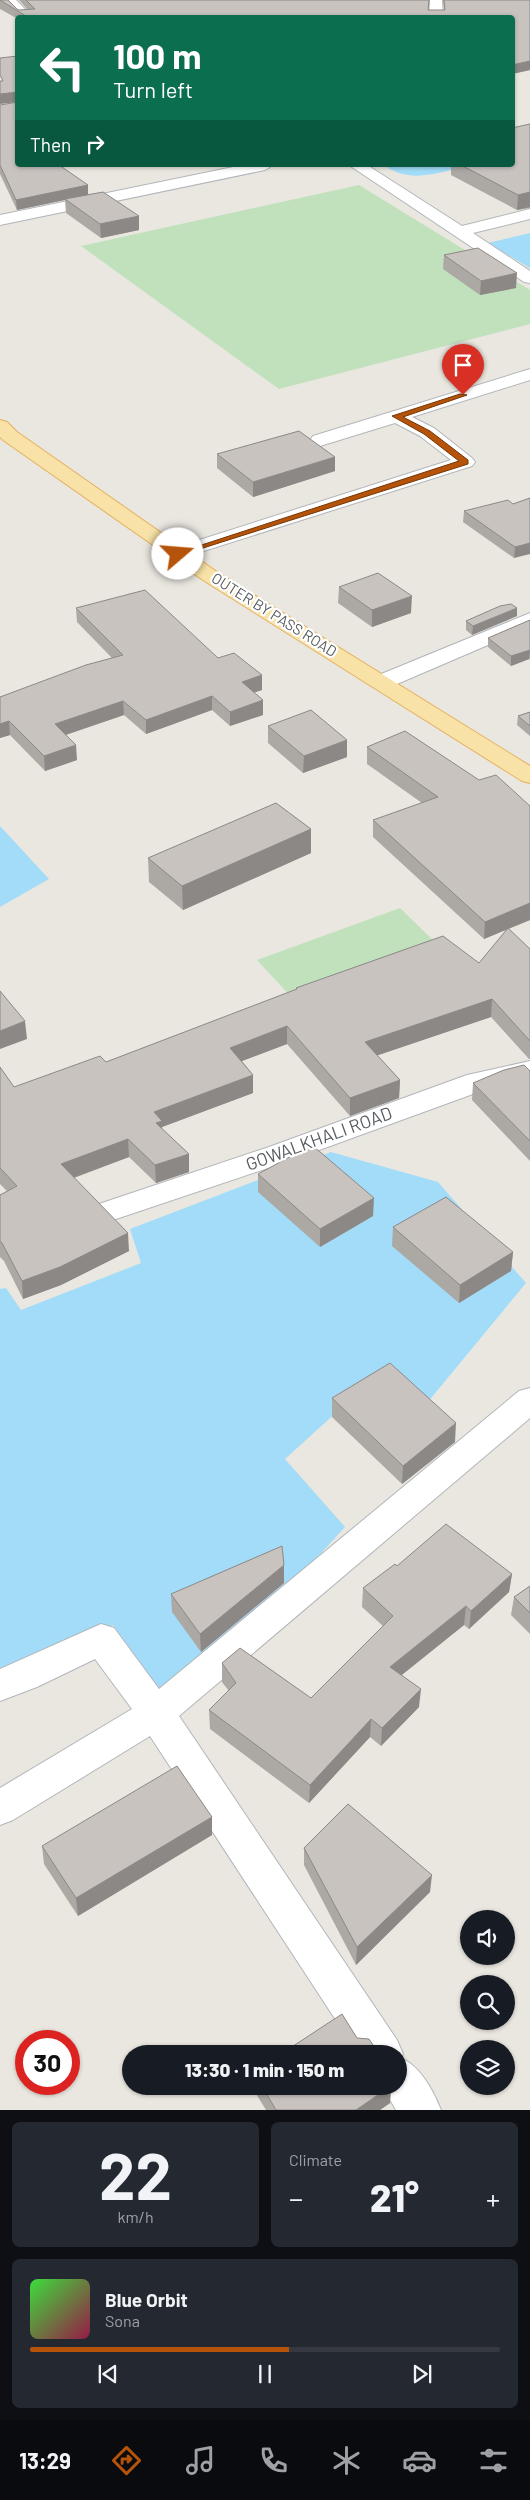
<!DOCTYPE html>
<html lang="en">
<head>
<meta charset="utf-8">
<style>
	:root { --surface:#171b24; --page:#242831; --text:#f1f3f6; --muted:#9ea1a6; --line:#363941; --accent:#b45309 }
	body { margin:0; font-family:Barlow,sans-serif; background:var(--page); color:var(--text); height:100vh; display:flex; flex-direction:column; font-size:19px; white-space:nowrap }
	* { box-sizing:border-box; margin:0 }
	p { font-size:16px; color:var(--muted) }
	.icon { flex:none; width:28px; height:28px; fill:none; stroke:currentColor; stroke-width:2; stroke-linecap:round; stroke-linejoin:round }
	.map { position:relative; height:2110px; overflow:hidden }
	.details { display:flex; flex-direction:column; gap:12px; padding:12px; background:#0d0f14; flex:1 }
	.details>* { flex:none }
	.banner { position:absolute; left:15px; top:15px; width:500px; height:152px; border-radius:5px; box-shadow:0 1px 4px #0004; background:#0b6e4f; color:#fff; overflow:hidden }
	.tools { position:absolute; left:460px; top:1910px; display:grid; gap:10px }
	.tools a { display:grid; place-items:center; width:55px; height:55px; border-radius:50%; background:var(--surface); box-shadow:0 1px 4px #0004; font-size:25px }
	.speed { position:absolute; left:15px; top:2030px; display:flex; gap:10px; font-size:25px; font-weight:700; text-align:center }
	.speed>* { display:grid; place-content:center; width:65px; height:65px; border-radius:50%; background:var(--surface); box-shadow:0 1px 4px #0004; line-height:1 }
	.speed .limit { border:8px solid #d22; background:#fff; color:#111 }
	.pin { position:absolute; display:grid; place-items:center; width:42px; height:42px; color:#fff; margin:-51px -21px; border-radius:50% 50% 50% 0; rotate:-45deg; box-shadow:0 0 5px #0007 }
	.pin .icon { rotate:45deg }
	.me { position:absolute; width:55px; margin:-28px; rotate:72deg; stroke-linejoin:round; filter:drop-shadow(0 0 4px #0008) }
	.turn { display:flex; align-items:center; gap:18px; height:105px; padding:0 15px; font-size:22px }
	.turn .icon { width:65px; height:65px; stroke-width:2.5 }
	.turn b { display:block; font-size:35px; line-height:42px }
	.then { display:flex; align-items:center; height:48px; padding:0 15px; background:#0003; gap:10px; font-size:19px }
	.big { font-size:38px; font-weight:800; line-height:1.1 }
	.details .tile { flex:1; display:flex; flex-direction:column; justify-content:center; gap:8px; min-width:0; padding:0 18px; border-radius:8px; background:var(--page) }
	.details .dial { align-items:center; gap:0 }
	.dial b { font-size:65px; line-height:1 }
	.song { display:flex; align-items:center; gap:15px }
	.cover { width:60px; height:60px; border-radius:8px; background:linear-gradient(135deg,hsl(120 70% 55%),hsl(340 70% 35%)) }
	.played { height:5px; border-radius:2px; background:linear-gradient(90deg,var(--accent) 55%,var(--line) 55%) }
	.keys { display:flex; justify-content:space-around; direction:ltr }
	.heat { display:flex; justify-content:space-between; align-items:center; font-size:28px; direction:ltr }
	.details .tiles { flex:1; display:grid; gap:12px; grid-template-columns:1fr 1fr }
	.tile:last-child { grid-column:span 2 }
	.trip { position:absolute; left:122px; top:2045px; width:285px; height:50px; border-radius:25px; background:var(--surface); box-shadow:0 1px 4px #0004; font-weight:800; line-height:50px; text-align:center }
	.tab-bar { display:flex; height:80px; justify-content:space-around; align-items:center; background:#090b0e; color:var(--muted) }
	.tab-bar .icon { width:35px; height:35px }
	.tab-bar .active { color:var(--accent) }
	.tab-bar b { font-size:22px; color:var(--text) }
	.map>svg:first-child { display:block }
	.green { fill:#c1e1bd }
	.water { fill:#a2dcf8 }
	.lines { fill:none; stroke-linecap:round; stroke-linejoin:round }
	.minor-casing { stroke:#b2b6ba; stroke-width:2 }
	.primary-casing { stroke:#e5b05e; stroke-width:2 }
	.minor { fill:#fff; fill-rule:evenodd }
	.primary { fill:#f8e2a7; fill-rule:evenodd }
	.wall { fill:#aca8a4 }
	.shaded-wall { fill:#8c8886 }
	.building { fill:#c8c3bf; stroke:#8c8886 }
	.route { fill:#b45309; stroke:#753606 }
	.labels { text-anchor:middle; stroke-width:4.5; stroke-linejoin:round; paint-order:stroke }
	.far-street-label { font-size:15px; fill:#585c60; stroke:#fff }
	.street-label { font-size:18px; fill:#585c60; stroke:#fff }
</style>
</head>
<body>
<div class="map">
<svg width="530" height="2110" viewBox="0 0 530 2110">
	<rect width="100%" height="100%" fill="#eae7e0"/>
	<!-- green -->
	<path class="green" d="M359,185l171,105v34l-251,65 -198,-143z
		M400,908l40,39 -145,54 -38,-41z"/>
	<!-- water -->
	<path class="water" d="M384,165h86c-30,7 -60,20 -86,0z
		M530,233v35l-42,-25z
		M0,826l49,53 -49,28z
		M331,1152l107,30 88,101 -99,120 -45,-32 -97,88 60,68 -77,84 -108,80 -47,-66 -113,53v-389l6,-1 15,22 120,-47 -11,-34z"/>
	<g class="lines">
		<!-- minor casing -->
		<g class="minor-casing">
			<path id="minor" d="M3,0h13l18,18h-14z
				M430,0h12l1,18h-14z
				M243,165h30l-8,5 -265,55v-10z
				M349,165h18l95,61 68,-17v10l-57,14 57,38v12l-6,-1z
				M530,369v11l-118,37 22,11 38,30 3,4 -3,4 -287,91 -7,2 -7,-2 -3,-4 3,-4 280,-89 -31,-24 -25,-13 -75,23 -7,-2 -3,-4 3,-4z
				M530,613v14l-140,60 -8,2 -8,-2 -3,-5 3,-5z
				M530,1061v18l-46,11 -195,71 -170,57 -10,3 -10,-3 -5,-7 5,-7 170,-57 198,-72z
				M530,1388v30l-351,298 218,324 6,14 -2,4c20,9 32,32 40,52h-45l-14,-24h17v-32h-41l-208,-318 -137,84 -13,5v-37l132,-79 -37,-50 -58,28 -37,14v-32l101,-45 13,4 45,61 360,-298z"/>
		</g>
		<!-- primary casing -->
		<g class="primary-casing">
			<path id="primary" d="M0,420l7,2 10,10 200,140 313,194v17l-8,-2 -319,-201 -200,-140 -3,-3z"/>
		</g>
		<!-- minor -->
		<use href="#minor" class="minor"/>
		<!-- primary -->
		<use href="#primary" class="primary"/>
	</g>
	<!-- wall -->
	<path class="wall" d="M0,0l18,10h10l-9,-10h410l-1,10h16l-1,-10h87v70l-18,4v-56h-494v1l-18,-10z
		M0,105l18,60 70,20v10l51,35 -38,8 -35,-25 -1,-13 -48,10 -17,-36z
		M530,124v84l-13,2 -66,-35v-10h61z
		M444,255l72,33 -36,7 -37,-26z
		M217,454l118,17 -82,26 -36,-29z
		M530,498l-16,60 -51,-36 1,-11 49,-7z
		M339,587l72,26 -39,14 -34,-24z
		M76,608l142,50 44,32 -8,2 9,23 -33,11 -18,-16 -66,24 -22,-19 -58,20 11,25 -32,11 -35,-36 -10,3v-41l112,-39 -35,-36z
		M517,616l-45,19 -6,-5v-9z
		M530,620v40l-1,-1 -18,7 -23,-19v-9z
		M530,712v24l-13,-11 1,-9z
		M268,726l79,14v17l-44,16 -35,-30z
		M367,747l112,33 51,26v114l-22,9 22,20v110h-1l-38,-42 -114,38 23,25 -1,18 -49,18 -63,-72 -45,17 11,14v18l-91,34v2l27,25v18l-33,11 -27,-26 -55,21 55,73 -68,34 -38,14 -19,-38 -4,-4v-62l7,-4 -7,-7v-117l14,20 92,-25 190,-72v-2l183,-25 28,-34 -23,10 -111,-102v-17l49,-17 -55,-39z
		M311,829v24l-128,57 -34,-28 -1,-24z
		M530,1071v90l-58,-61 1,-17z
		M258,1174l115,42 -53,31 -62,-55z
		M393,1227l120,25 -2,19 -52,32 -67,-57z
		M332,1398l123,44 -53,42 -70,-67z
		M397,1566l115,8 -3,18 -40,37 -5,-4 -62,50 17,32 -38,39 -11,-9 -61,66 -99,-74 -1,-19 20,-19 -7,-9v-19l89,35 72,-72 -21,-19 1,-19z
		M284,1583l-83,69 -29,-40 -1,-18z
		M530,1586v48l-19,-19 3,-18z
		M212,1817v18l-134,81 -34,-52 -2,-18z
		M304,1848l126,44 -74,73 -52,-100z
		M253,2086h138l-1,17 -10,7h-114l-13,-21z"/>
	<!-- shaded-wall -->
	<path class="shaded-wall" d="M530,61v9l-18,4v-9z
		M18,92v10l-18,2v-10z
		M88,185v10l-71,15 -1,-10z
		M530,192v15l-13,3 1,-15z
		M139,216v14l-38,8 -1,-14z
		M517,273l-1,15 -36,7 1,-14z
		M335,457v14l-82,26v-15z
		M530,543v11l-16,4 1,-11z
		M412,596l-1,17 -39,14v-17z
		M517,608v8l-45,19 1,-9z
		M530,650l-1,9 -18,7v-10z
		M262,675v15l-20,7v-15z
		M212,696v14l-66,24v-14z
		M263,700v15l-33,11v-14z
		M123,701l1,14 -68,23 -1,-14z
		M9,721l1,14 -10,3v-14z
		M347,740v17l-44,16 1,-17z
		M76,745l1,15 -32,11 -1,-15z
		M311,829v24l-128,57 -1,-24z
		M530,903v17l-46,19 1,-17z
		M492,999l-1,18 -127,43 1,-18z
		M25,1021l2,18 -27,10v-18z
		M287,1026v18l-56,21 -1,-17z
		M253,1075v18l-91,34 1,11 -6,3 -3,-29z
		M400,1080l-1,18 -49,18v-18z
		M128,1139l1,18 -67,25 -1,-18z
		M189,1154v18l-33,11 -1,-18z
		M374,1198l-1,18 -53,31v-18z
		M128,1233l1,18 -68,34 -38,14 -1,-18z
		M513,1252l-2,19 -52,32 1,-18z
		M456,1423l-1,19 -53,42 1,-18z
		M284,1565v18l-83,69 -1,-18z
		M512,1574l-3,18 -40,37 2,-18z
		M466,1606l-2,19 -75,60 1,-18z
		M421,1689l-2,18 -38,39 1,-18z
		M371,1719l-1,18 -61,66 1,-18z
		M212,1817v18l-134,81 -2,-18z
		M432,1875l-2,17 -74,73 1,-18z
		M391,2086l-1,17 -10,7h-24z"/>
	<!-- building -->
	<path class="building" d="M0,0h8l10,10 17,-1 -9,-9h403l-1,10h17l-1,-10h86v61l-18,4v-47h-483z
		M18,56v36l-18,2v-13h3l-3,-6v-17z
		M18,102v63h41l29,20 -72,15 -16,-35v-60z
		M530,124v68l-12,3 -57,-30h51v-37z
		M103,192l36,24 -39,8 -35,-25z
		M478,248l39,25 -36,8 -37,-26z
		M299,431l36,26 -82,25 -36,-28z
		M530,498v45l-15,4 -51,-36 44,-11 5,4z
		M378,573l34,23 -40,14 -33,-23z
		M145,590l73,68 16,-5 28,22 -20,7 21,18 -33,12 -18,-16 -66,24 -23,-19 -68,23 21,21 -32,11 -35,-35 -9,3v-27l86,-32 37,-10 -47,-47z
		M511,604l6,4 -44,18 -7,-5 34,-15z
		M530,620v30l-19,6 -23,-18z
		M311,710l36,30 -43,16 -36,-30z
		M530,712v14l-12,-10z
		M405,731l74,49 17,-5 34,31v97l-45,19 -112,-102 65,-23 -71,-50z
		M276,803l35,26 -129,57 -34,-28z
		M508,928l22,21v92l-38,-42 -127,43 35,38 -50,18 -63,-72 -57,22 23,27 -99,37 8,9 -6,2 33,31 -34,11 -27,-26 -67,25 67,69 -68,34 -38,14 -20,-38 -2,-2v-46l17,-9 -17,-18v-101l14,20 86,-31 6,6 191,-73 -1,-1 147,-52 36,27z
		M0,991l25,30 -25,10z
		M524,1065l6,6v70l-57,-58 31,-13z
		M312,1145l62,53 -54,31 -62,-55z
		M446,1197l67,55 -53,33 -67,-58z
		M390,1363l66,60 -53,43 -71,-68z
		M446,1524l66,50 -41,37 -5,-5 -76,61 31,22 -39,39 -11,-9 -61,66 -101,-75 27,-27 -14,-20 18,-15 71,50 82,-82 -30,-28 32,-24 2,2z
		M282,1546l2,19 -84,69 -29,-40z
		M530,1586v27l-16,-16z
		M177,1766l35,51 -136,81 -34,-52z
		M348,1804l84,71 -75,72 -53,-99z
		M342,2014l15,24 12,1 10,15h-98z
		M262,2086h129l-35,24h-80z"/>
	<!-- route -->
	<path class="route" d="M460,394l7,1 -64,22 27,14 38,29v4l-287,91 -7,-1 285,-93 -35,-27 -32,-18z"/>
	<g class="labels">
		<!-- far-street labels -->
		<g class="far-street-label">
			<text transform="translate(274 615) rotate(32)" y="5">OUTER BY PASS ROAD</text>
		</g>
		<!-- street labels -->
		<g class="street-label">
			<text transform="translate(319 1139) rotate(-20)" y="6">GOWALKHALI ROAD</text>
		</g>
	</g>
</svg>
<div class="tools">
<a><svg class="icon" aria-label="sound" viewBox="0 0 24 24"><path d="M4 9h4l5-4v14l-5-4H4zM17 9q2 3 0 6"/></svg></a>
<a><svg class="icon" aria-label="search" viewBox="0 0 24 24"><circle cx="10" cy="10" r="6"/><path d="M15 15l6 6"/></svg></a>
<a><svg class="icon" aria-label="layers" viewBox="0 0 24 24"><path d="M12 4l9 5-9 5-9-5zM3 14l9 5 9-5"/></svg></a>
</div>
<div class="speed"><div class="limit">30</div></div>
<div class="pin" style="left:463px;top:395px;background:#d93025"><svg class="icon" aria-label="arrive" viewBox="0 0 24 24"><path d="M6 21V4h12l-3 4 3 4H6"/></svg></div>
<svg class="me" style="left:178px;top:554px" viewBox="-20 -20 40 40"><circle r="19" fill="#fff"/><path d="M0-13L10 11 0 6-10 11z" fill="#b45309"/></svg>
<div class="trip">13:30 · 1 min · 150 m</div>
<div class="banner">
<div class="turn"><svg class="icon" aria-label="left" viewBox="0 0 24 24"><path d="M17 20v-9H6M10 6l-5 5 5 5"/></svg><div><b>100 m</b>Turn left</div></div>
<div class="then">Then<svg class="icon" aria-label="right" viewBox="0 0 24 24"><path d="M7 20v-9h11M14 6l5 5-5 5"/></svg></div>
</div>
</div>
<section class="details">
<div class="tiles">
<div class="tile dial"><b>22</b><p>km/h</p></div>
<div class="tile"><p>Climate</p>
<div class="heat"><a>−</a><b class="big">21°</b><a>+</a></div>
</div>
<div class="tile">
<div class="song"><i class="cover"></i><div><b>Blue Orbit</b><p>Sona</p></div></div>
<div class="played"></div>
<div class="keys"><svg class="icon" aria-label="previous" viewBox="0 0 24 24"><path d="M18 5L8 12l10 7zM5 5v14"/></svg><svg class="icon" aria-label="pause" viewBox="0 0 24 24"><path d="M8 5v14M16 5v14"/></svg><svg class="icon" aria-label="next" viewBox="0 0 24 24"><path d="M6 5l10 7-10 7zM19 5v14"/></svg></div>
</div>
</div>
</section>
<nav class="tab-bar">
<b>13:29</b>
<svg class="icon active" aria-label="directions" viewBox="0 0 24 24"><path d="M12 3l9 9-9 9-9-9zM9 14v-3h6M13 9l2 2-2 2"/></svg>
<svg class="icon" aria-label="music" viewBox="0 0 24 24"><path d="M9 18V5l10-2v13"/><circle cx="6" cy="18" r="3"/><circle cx="16" cy="16" r="3"/></svg>
<svg class="icon" aria-label="phone" viewBox="0 0 24 24"><path d="M5 4h4l2 5-3 2q2 4 5 5l2-3 5 2v4C11 20 4 13 5 4z"/></svg>
<svg class="icon" aria-label="climate" viewBox="0 0 24 24"><path d="M12 3v18M4 7l16 10M4 17L20 7"/></svg>
<svg class="icon" aria-label="car" viewBox="0 0 24 24"><path d="M5 17H2v-5l4-1 3-4h7l3 4 3 1v5h-3M9 17h6M6 11h13"/><circle cx="7" cy="17" r="2"/><circle cx="17" cy="17" r="2"/></svg>
<svg class="icon" aria-label="filters" viewBox="0 0 24 24"><path d="M4 7h16M4 17h16"/><circle cx="9" cy="7" r="2"/><circle cx="15" cy="17" r="2"/></svg>
</nav>
</body>
</html>
